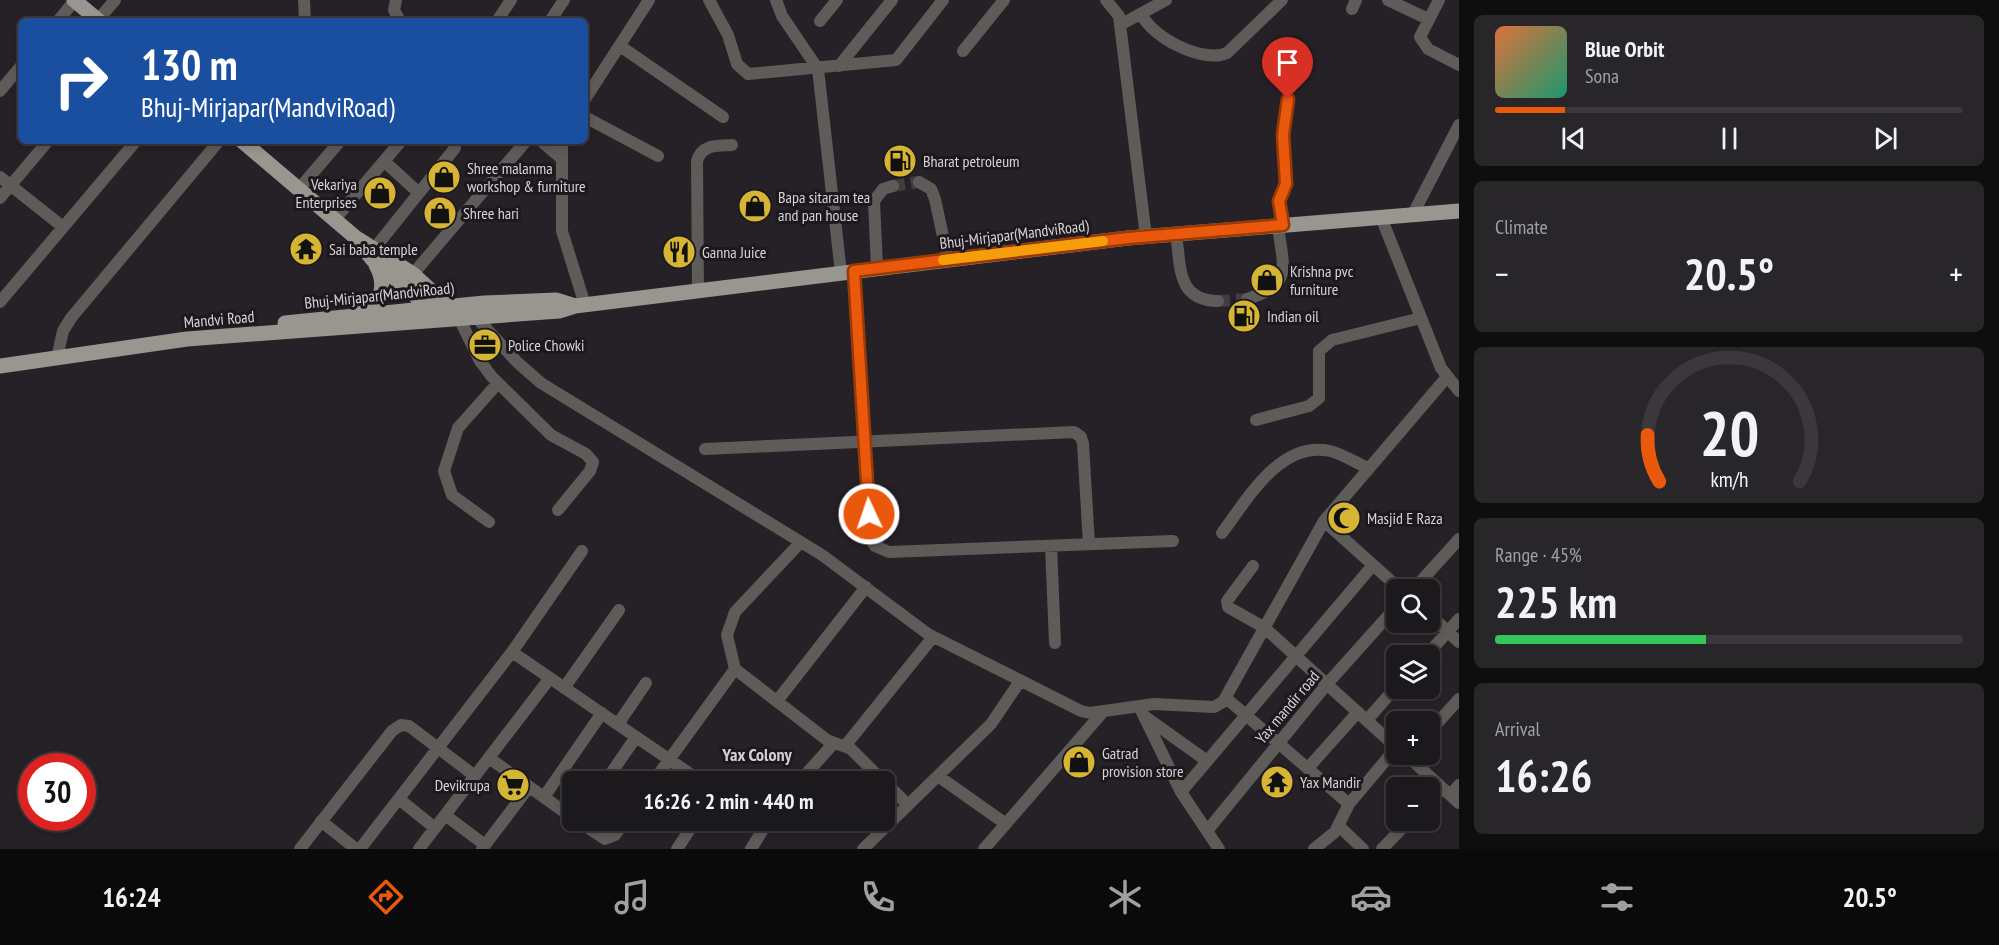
<!DOCTYPE html>
<html lang="en">
<head>
<meta charset="utf-8">
<style>
	:root { --surface:#1c191c; --page:#292629; --text:#f1f3f6; --muted:#a0a0a3; --line:#3a383b; --accent:#ea580c }
	body { margin:0; font-family:"PT Sans Narrow",sans-serif; background:var(--page); color:var(--text); height:100vh; display:flex; flex-direction:column; font-size:22px; white-space:nowrap }
	* { box-sizing:border-box; margin:0 }
	p { font-size:20px; color:var(--muted) }
	.icon { flex:none; width:33px; height:33px; fill:none; stroke:currentColor; stroke-width:2; stroke-linecap:round; stroke-linejoin:round }
	.map { position:relative; flex:1; overflow:hidden }
	.side { display:flex; flex-direction:column; gap:15px; padding:15px; background:#0f0e0f; width:540px }
	.side>* { flex:none }
	.banner { position:absolute; left:18px; top:18px; width:570px; height:126px; border-radius:9px; box-shadow:0 3px 9px #0003,0 0 0 2px var(--line); background:#1a4fa0; color:#fff; overflow:hidden }
	.buttons { position:absolute; left:1386px; top:579px; display:grid; gap:12px }
	.buttons a { display:grid; place-items:center; width:54px; height:54px; border-radius:9px; background:var(--surface); box-shadow:0 3px 9px #0003,0 0 0 2px var(--line); font-size:30px }
	.speed { position:absolute; left:18px; top:753px; display:flex; gap:12px; font-size:30px; font-weight:700; text-align:center }
	.speed>* { display:grid; place-content:center; width:78px; height:78px; border-radius:50%; background:var(--surface); box-shadow:0 3px 9px #0003,0 0 0 2px var(--line); line-height:1 }
	.speed .limit { border:9px solid #d22; background:#fff; color:#111 }
	.pin { position:absolute; display:grid; place-items:center; width:51px; height:51px; color:#fff; margin:-62px -26px; border-radius:50% 50% 50% 0; rotate:-45deg; box-shadow:0 0 6px #0007 }
	.pin .icon { rotate:45deg }
	.me { position:absolute; width:66px; margin:-33px; rotate:357deg; stroke-linejoin:round; filter:drop-shadow(0 0 4px #0008) }
	.turn { display:flex; align-items:center; gap:21px; height:126px; padding:0 24px; font-size:27px }
	.turn .icon { width:78px; height:78px; stroke-width:2.5 }
	.turn b { display:block; font-size:42px; line-height:51px }
	.big { font-size:45px; font-weight:600; line-height:1.1 }
	.side .card { flex:1; display:flex; flex-direction:column; justify-content:center; gap:9px; min-width:0; padding:0 21px; border-radius:9px; background:var(--page) }
	.side .dial { align-items:center; gap:0 }
	.dial svg { height:156px; overflow:visible; fill:none; stroke:var(--line); stroke-width:7; stroke-linecap:round; text-anchor:middle }
	.dial text { fill:var(--text); stroke:none }
	.song { display:flex; align-items:center; gap:18px }
	.cover { width:72px; height:72px; border-radius:9px; background:linear-gradient(135deg,hsl(20 70% 55%),hsl(160 70% 35%)) }
	.played { height:6px; border-radius:3px; background:linear-gradient(90deg,var(--accent) 15%,var(--line) 15%) }
	.keys { display:flex; justify-content:space-around; direction:ltr }
	.heat { display:flex; justify-content:space-between; align-items:center; font-size:33px; direction:ltr }
	.charge { height:9px; border-radius:4px; background:linear-gradient(90deg,#34c759 45%,var(--line) 0) }
	.trip { position:absolute; left:562px; top:771px; width:333px; height:60px; border-radius:9px; background:var(--surface); box-shadow:0 3px 9px #0003,0 0 0 2px var(--line); font-weight:600; line-height:60px; text-align:center }
	.dock { display:flex; height:96px; justify-content:space-around; align-items:center; background:#0b0a0b; color:var(--muted) }
	.dock .icon { width:42px; height:42px }
	.dock .on { color:var(--accent) }
	.dock b { font-size:27px; color:var(--text) }
	main { display:flex; flex:1; min-height:0 }
	.map>svg:first-child { display:block }
	.lines { fill:none; stroke-linecap:round; stroke-linejoin:round }
	.minor-tunnel { stroke:#413c41; stroke-width:12; stroke-dasharray:12 6; stroke-linecap:butt }
	.minor { stroke:#5d5c59; stroke-width:12 }
	.major { stroke:#97968f; stroke-width:15 }
	.route-casing { stroke:#983908; stroke-width:15 }
	.route { stroke:#ea580c; stroke-width:10 }
	.slow { stroke:#f59e0b; stroke-width:10 }
	.labels { text-anchor:middle; stroke-width:6; stroke-linejoin:round; paint-order:stroke }
	.poi-label { font-size:16px; fill:#d7d4d7; stroke:#1c181d; text-anchor:start }
	.street-label { font-size:16px; fill:#d7d4d7; stroke:#1c181d }
	.neighbourhood-label { font-size:18px; font-weight:bold; fill:#d6cfd6; stroke:#1c181d }
</style>
</head>
<body>
<main>
<div class="map">
<svg width="1459" height="849" viewBox="0 0 1459 849">
	<rect width="100%" height="100%" fill="#262126"/>
	<g class="lines">
		<!-- minor-tunnel -->
		<path class="minor-tunnel" d="M893,186l26,-4
			M1218,301l29,-2"/>
		<!-- minor -->
		<path class="minor" d="M304,0l1,21
			M396,0l-2,10 6,11
			M709,0l19,35 9,29 11,10 148,-14 47,-60
			M776,0l6,16 36,53 23,204
			M1106,0l13,16 27,221
			M1388,0l40,19
			M1439,0l-19,37 8,12 31,16
			M1352,9l4,-9
			M1142,15c10,22 61,49 85,38l55,-53
			M98,20l17,-20
			M58,21l17,-21
			M497,21l14,-21
			M550,21l14,-21
			M820,21l17,-21
			M1120,25l46,-25
			M620,46l103,71
			M963,51l41,-51
			M839,66l53,-66
			M0,91l21,-25
			M585,99l64,-99
			M585,117l73,39
			M541,141l20,17
			M562,141v90l23,74
			M385,162l34,31
			M0,177l63,50
			M919,182l12,7 4,10 13,61
			M299,189l41,-48
			M0,198l48,-57
			M1413,214l46,-89
			M1381,217l60,151 18,23
			M335,219l66,-78
			M1283,225l-4,-24 8,-23 -4,-43 5,-36
			M1176,234c5,32 0,66 42,67
			M374,249l81,-101
			M877,268l-3,-67 9,-12 10,-3
			M854,271l16,267 5,8 14,6 284,-11
			M413,274l113,-133
			M698,290l-1,-129c5,-17 20,-15 35,-16
			M1247,299c47,-14 36,-32 31,-73
			M0,302l136,-161
			M475,316l42,46 24,21 281,172 106,79 153,77 9,2 64,-9 60,3 9,-5 101,-181 123,-144
			M459,318l21,43 12,16 59,58 35,19 7,8 -3,9 -32,39
			M57,358l6,-27 8,-13 148,-177
			M1256,420l53,-14 10,-8v-47l13,-11 89,-22
			M705,449l369,-17 7,5 2,7 6,100
			M1324,521l77,69
			M489,522l-37,-27 -8,-24 14,-43 40,-45
			M1222,533c25,-33 58,-93 108,-82 13,3 26,12 38,17
			M801,542l-66,70 -8,23 8,34 92,71 24,9 33,33
			M1051,546l4,97
			M1253,566l-26,35 1,6 37,21 131,119
			M1413,590l46,-51
			M1430,615l29,27
			M512,652l190,130
			M1426,656l33,-37
			M564,688l55,-78
			M1226,698l123,106
			M777,701l89,-114
			M1139,706l42,86 38,57
			M1144,716l63,45
			M1367,720l29,-33
			M618,724l28,-41
			M1430,731l29,-32
			M845,746l88,-109
			M1405,754l54,49
			M489,758l84,60
			M1308,768l50,-56
			M938,776l68,48
			M605,782l31,-45
			M653,782l82,-113
			M799,782l34,-38
			M885,782l23,23
			M1181,792l192,-227
			M1450,795l9,-10
			M544,797l58,-84
			M399,799l36,29
			M1430,800l12,-12
			M445,815l40,30
			M576,820l29,19 10,-4 11,-15
			M321,821l35,28
			M1339,826l24,23
			M1207,831l120,-147 69,-77
			M300,849l92,-118 9,-6 8,1 66,50
			M360,849l152,-197 70,-101
			M419,849l131,-171
			M482,849l47,-62
			M677,849l19,-29
			M751,849l11,-18 -3,-11
			M863,849l128,-125 29,-43
			M984,849l118,-136
			M1314,849l21,-17 14,-28 47,-56
			M1382,849l28,-29"/>
		<!-- major -->
		<path class="major" d="M74,0l25,21
			M242,141l113,96 58,37 39,36
			M362,246l10,13 61,52
			M361,313c21,-9 26,-28 15,-48
			M285,323l199,-20 72,-3 19,6
			M0,366l187,-27 372,-28 16,-5 553,-68 331,-27"/>
	</g>
	<g class="lines">
		<!-- route casing -->
		<g class="route-casing">
			<path id="route" d="M869,514l-15,-243 274,-33 155,-13 -4,-24 7,-17 -3,-49 5,-36"/>
		</g>
		<!-- route -->
		<use href="#route" class="route"/>
		<!-- slow -->
		<path class="slow" d="M943,260l160,-19"/>
	</g>
	<!-- icons -->
	<defs>
		<g id="fuel-disc" transform="scale(1.725)"><circle r="9.5" fill="#d6b534" stroke="#1c181d"/><path d="M-5.5-6h7V0h2V4h1.3V-2.5L3-4.5l.8-.8L6-3V5H2.5V1h-1V6h-7ZM-4.2-4.7v3.2H.2V-4.7Z" fill="#111"/></g>
		<g id="shop-disc" transform="scale(1.725)"><circle r="9.5" fill="#d6b534" stroke="#1c181d"/><path d="M-5-2.5h2.3a2.7 3.5 0 0 1 5.4 0H5L5.5 6h-11ZM-1.5-2.5h3a1.5 2.3 0 0 0-3 0Z" fill="#111"/></g>
		<g id="temple-disc" transform="scale(1.725)"><circle r="9.5" fill="#d6b534" stroke="#1c181d"/><path d="M0-6L5-2H3V0L6.5 2.5H4V6H1.5V3h-3V6H-4V2.5H-6.5L-3 0V-2H-5Z" fill="#111"/></g>
		<g id="restaurant-disc" transform="scale(1.725)"><circle r="9.5" fill="#d6b534" stroke="#1c181d"/><path d="M-5-6h1v4h1v-4h1v4h1v-4h1v5L-1.5 .5V6h-2V.5L-5-1ZM5-6V6H3V1.5H1.5Q1.5-4 5-6Z" fill="#111"/></g>
		<g id="office-disc" transform="scale(1.725)"><circle r="9.5" fill="#d6b534" stroke="#1c181d"/><path d="M-6-3h4V-5.5h4V-3h4V5H-6ZM-1-4.5V-3h2v-1.5ZM-6 0V1H6V0Z" fill="#111"/></g>
		<g id="mosque-disc" transform="scale(1.725)"><circle r="9.5" fill="#d6b534" stroke="#1c181d"/><path d="M3.5-4.9A6 6 0 1 0 3.5 4.9A5 5 0 1 1 3.5-4.9Z" fill="#111"/></g>
		<g id="supermarket-disc" transform="scale(1.725)"><circle r="9.5" fill="#d6b534" stroke="#1c181d"/><path d="M-6-5.5h2.5l.6 2H6L4.5 2H-2.5L-4.4-4H-6ZM-1.5 3.2a1.3 1.3 0 1 0 .1 0ZM3 3.2a1.3 1.3 0 1 0 .1 0Z" fill="#111"/></g>
	</defs>
	<g fill-rule="evenodd">
		<use href="#fuel-disc" x="900" y="161"/>
		<use href="#shop-disc" x="444" y="177"/>
		<use href="#shop-disc" x="380" y="193"/>
		<use href="#shop-disc" x="755" y="206"/>
		<use href="#shop-disc" x="440" y="213"/>
		<use href="#temple-disc" x="306" y="249"/>
		<use href="#restaurant-disc" x="679" y="252"/>
		<use href="#shop-disc" x="1267" y="280"/>
		<use href="#fuel-disc" x="1244" y="316"/>
		<use href="#office-disc" x="485" y="345"/>
		<use href="#mosque-disc" x="1344" y="518"/>
		<use href="#shop-disc" x="1079" y="762"/>
		<use href="#temple-disc" x="1277" y="782"/>
		<use href="#supermarket-disc" x="513" y="785"/>
	</g>
	<g class="labels">
		<!-- poi labels -->
		<g class="poi-label">
			<text x="923" y="167">Bharat petroleum</text>
			<text x="467" y="174">Shree malanma<tspan x="467" dy="18">workshop &amp; furniture</tspan></text>
			<text x="357" y="190" text-anchor="end">Vekariya<tspan x="357" dy="18">Enterprises</tspan></text>
			<text x="778" y="203">Bapa sitaram tea<tspan x="778" dy="18">and pan house</tspan></text>
			<text x="463" y="219">Shree hari</text>
			<text x="329" y="255">Sai baba temple</text>
			<text x="702" y="258">Ganna Juice</text>
			<text x="1290" y="277">Krishna pvc<tspan x="1290" dy="18">furniture</tspan></text>
			<text x="1267" y="322">Indian oil</text>
			<text x="508" y="351">Police Chowki</text>
			<text x="1367" y="524">Masjid E Raza</text>
			<text x="1102" y="759">Gatrad<tspan x="1102" dy="18">provision store</tspan></text>
			<text x="1300" y="788">Yax Mandir</text>
			<text x="490" y="791" text-anchor="end">Devikrupa</text>
		</g>
		<!-- street labels -->
		<g class="street-label">
			<text transform="translate(1014 234) rotate(-7)" y="6">Bhuj-Mirjapar(MandviRoad)</text>
			<text transform="translate(379 295) rotate(-6)" y="6">Bhuj-Mirjapar(MandviRoad)</text>
			<text transform="translate(219 319) rotate(-5)" y="6">Mandvi Road</text>
			<text transform="translate(1287 707) rotate(-50)" y="6">Yax mandir road</text>
		</g>
		<!-- neighbourhood labels -->
		<g class="neighbourhood-label">
			<text x="757" y="761">Yax Colony</text>
		</g>
	</g>
</svg>
<div class="buttons">
<a><svg class="icon" aria-label="search" viewBox="0 0 24 24"><circle cx="10" cy="10" r="6"/><path d="M15 15l6 6"/></svg></a>
<a><svg class="icon" aria-label="layers" viewBox="0 0 24 24"><path d="M12 4l9 5-9 5-9-5zM3 14l9 5 9-5"/></svg></a>
<a>+</a>
<a>−</a>
</div>
<div class="speed"><div class="limit">30</div></div>
<div class="pin" style="left:1288px;top:99px;background:#d93025"><svg class="icon" aria-label="arrive" viewBox="0 0 24 24"><path d="M6 21V4h12l-3 4 3 4H6"/></svg></div>
<svg class="me" style="left:869px;top:514px" viewBox="-20 -20 40 40"><circle r="17" fill="#ea580c" stroke="#fff" stroke-width="3"/><path d="M0-11L8 9 0 5-8 9z" fill="#fff"/></svg>
<div class="trip">16:26 · 2 min · 440 m</div>
<div class="banner">
<div class="turn"><svg class="icon" aria-label="right" viewBox="0 0 24 24"><path d="M7 20v-9h11M14 6l5 5-5 5"/></svg><div><b>130 m</b>Bhuj-Mirjapar(MandviRoad)</div></div>
</div>
</div>
<section class="side">
<div class="card">
<div class="song"><i class="cover"></i><div><b>Blue Orbit</b><p>Sona</p></div></div>
<div class="played"></div>
<div class="keys"><svg class="icon" aria-label="previous" viewBox="0 0 24 24"><path d="M18 5L8 12l10 7zM5 5v14"/></svg><svg class="icon" aria-label="pause" viewBox="0 0 24 24"><path d="M8 5v14M16 5v14"/></svg><svg class="icon" aria-label="next" viewBox="0 0 24 24"><path d="M6 5l10 7-10 7zM19 5v14"/></svg></div>
</div>
<div class="card"><p>Climate</p>
<div class="heat"><a>−</a><b class="big">20.5°</b><a>+</a></div>
</div>
<div class="card dial"><svg viewBox="0 0 100 80">
<path d="M14 69A42 42 0 1 1 86 69"/>
<path d="M14 69A42 42 0 0 1 8 45" stroke="#ea580c"/>
<text x="50" y="56" font-size="32" font-weight="700">20</text>
<text x="50" y="72" font-size="11">km/h</text>
</svg></div>
<div class="card"><p>Range · 45%</p><b class="big">225 km</b><div class="charge"></div></div>
<div class="card"><p>Arrival</p><b class="big">16:26</b></div>
</section>
</main>
<nav class="dock">
<b>16:24</b>
<svg class="icon on" aria-label="directions" viewBox="0 0 24 24"><path d="M12 3l9 9-9 9-9-9zM9 14v-3h6M13 9l2 2-2 2"/></svg>
<svg class="icon" aria-label="music" viewBox="0 0 24 24"><path d="M9 18V5l10-2v13"/><circle cx="6" cy="18" r="3"/><circle cx="16" cy="16" r="3"/></svg>
<svg class="icon" aria-label="phone" viewBox="0 0 24 24"><path d="M5 4h4l2 5-3 2q2 4 5 5l2-3 5 2v4C11 20 4 13 5 4z"/></svg>
<svg class="icon" aria-label="climate" viewBox="0 0 24 24"><path d="M12 3v18M4 7l16 10M4 17L20 7"/></svg>
<svg class="icon" aria-label="car" viewBox="0 0 24 24"><path d="M5 17H2v-5l4-1 3-4h7l3 4 3 1v5h-3M9 17h6M6 11h13"/><circle cx="7" cy="17" r="2"/><circle cx="17" cy="17" r="2"/></svg>
<svg class="icon" aria-label="filters" viewBox="0 0 24 24"><path d="M4 7h16M4 17h16"/><circle cx="9" cy="7" r="2"/><circle cx="15" cy="17" r="2"/></svg>
<b>20.5°</b>
</nav>
</body>
</html>
